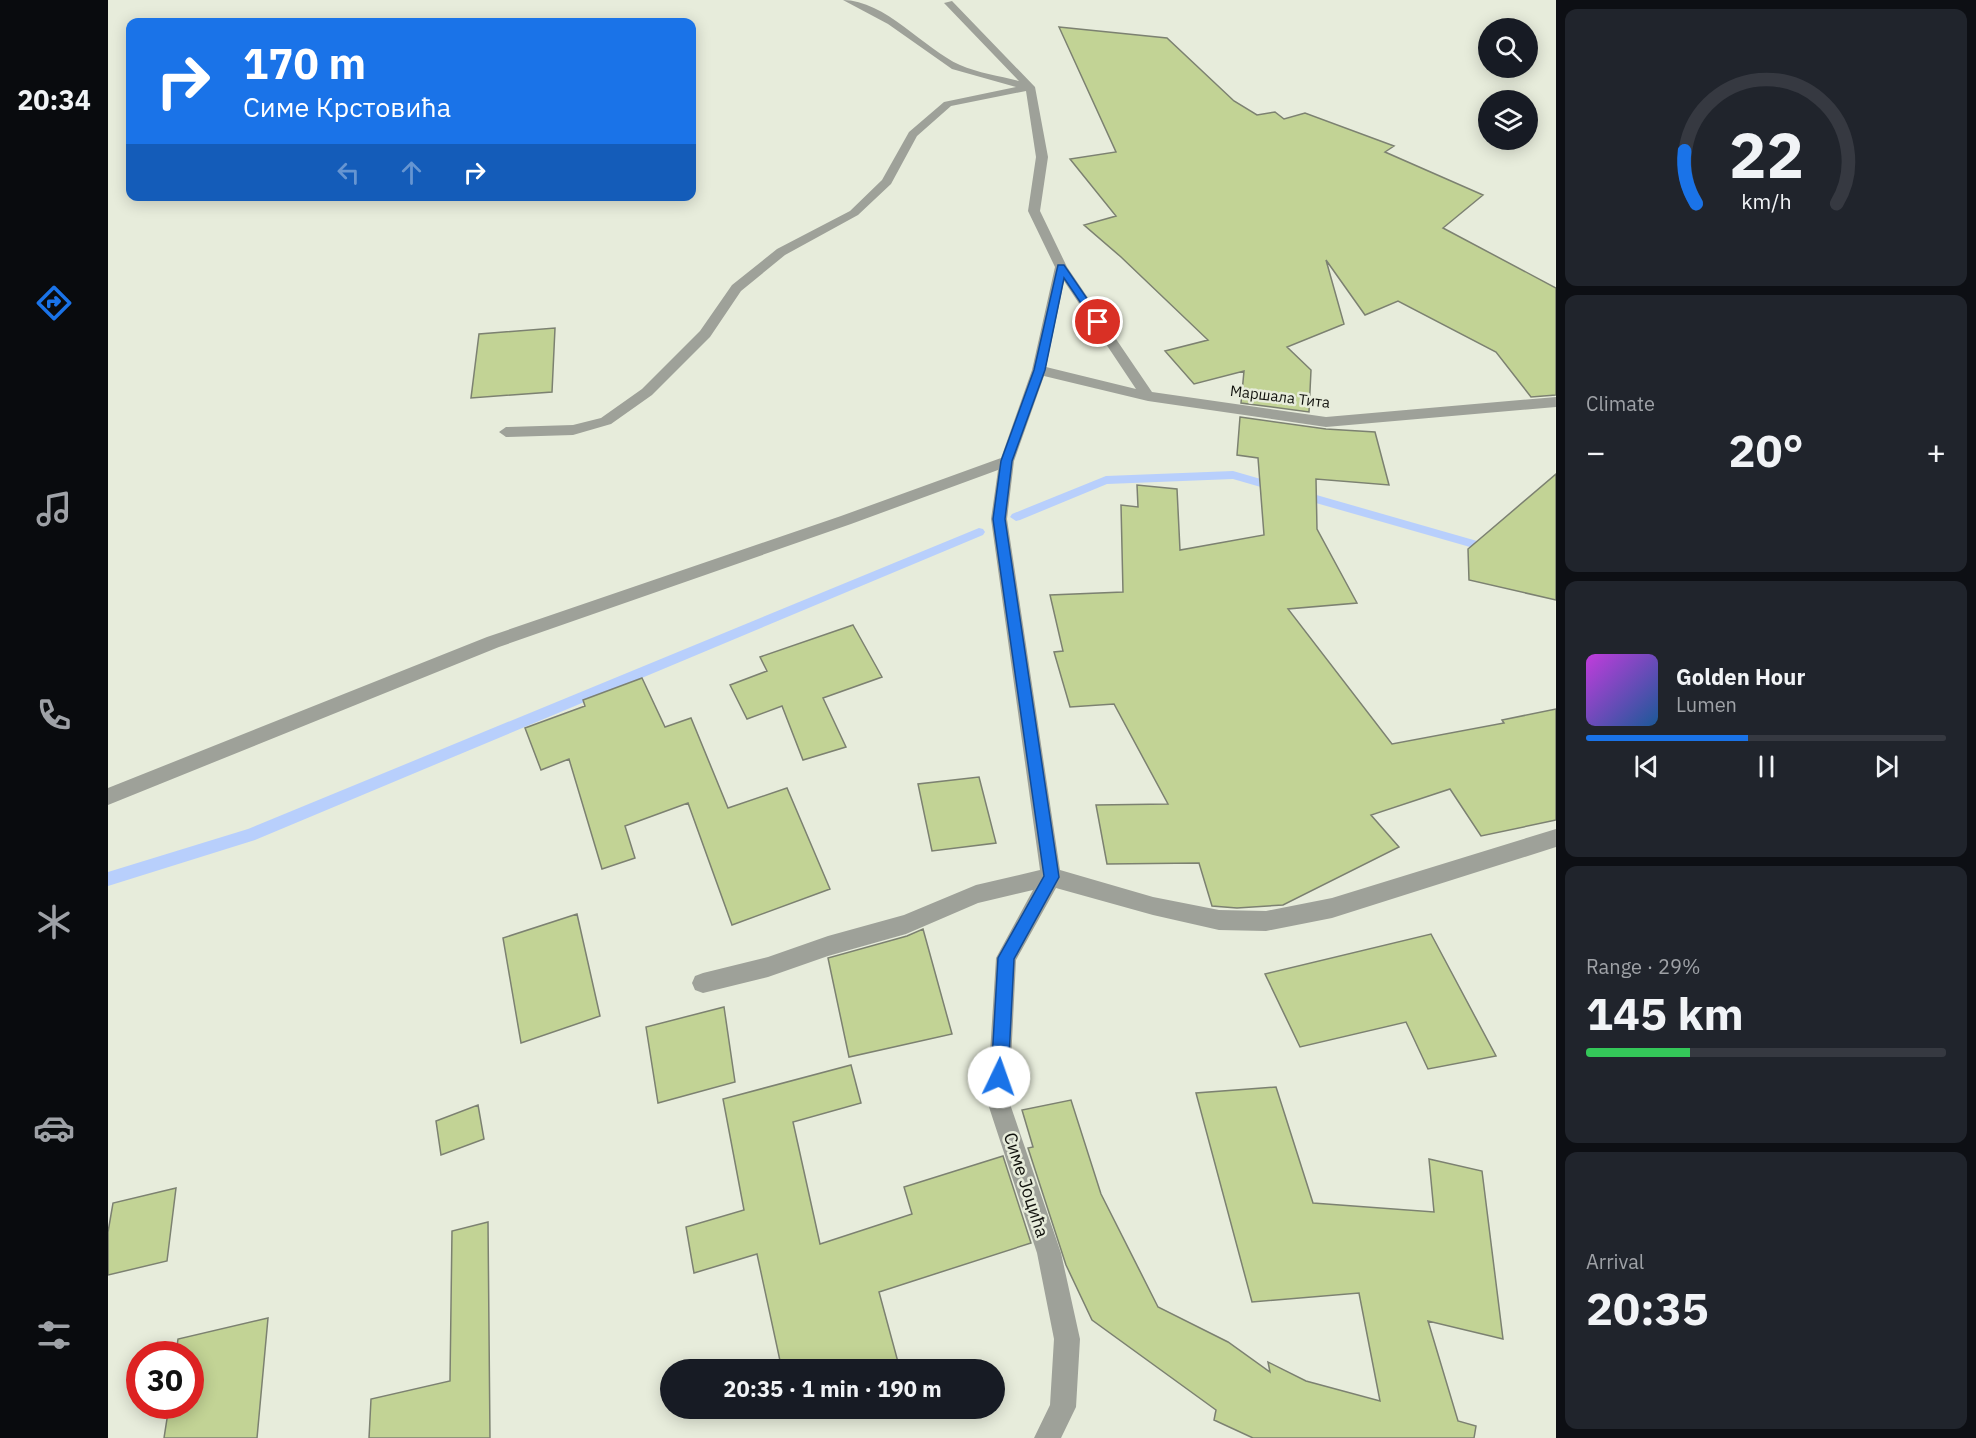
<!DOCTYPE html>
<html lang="en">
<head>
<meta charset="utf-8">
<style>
	:root { --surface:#171b24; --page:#20242c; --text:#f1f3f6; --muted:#9ea1a6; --line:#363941; --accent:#1a73e8 }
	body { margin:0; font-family:"IBM Plex Sans",sans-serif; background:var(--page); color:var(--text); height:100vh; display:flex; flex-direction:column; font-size:22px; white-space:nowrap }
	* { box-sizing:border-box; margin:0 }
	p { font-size:20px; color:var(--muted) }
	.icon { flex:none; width:33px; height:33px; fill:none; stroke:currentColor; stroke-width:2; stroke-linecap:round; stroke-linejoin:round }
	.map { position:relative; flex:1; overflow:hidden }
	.panel { display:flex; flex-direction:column; gap:9px; padding:9px; background:#0d0f14; width:420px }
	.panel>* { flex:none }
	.hud { position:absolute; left:18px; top:18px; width:570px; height:183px; border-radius:12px; box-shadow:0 3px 15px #0003; background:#1a73e8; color:#fff; overflow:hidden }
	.fabs { position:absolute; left:1370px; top:18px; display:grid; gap:12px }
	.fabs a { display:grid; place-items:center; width:60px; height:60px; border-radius:50%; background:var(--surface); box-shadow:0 3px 15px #0003; font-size:30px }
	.speed { position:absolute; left:18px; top:1341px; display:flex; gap:12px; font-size:30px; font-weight:700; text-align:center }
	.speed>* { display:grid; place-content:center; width:78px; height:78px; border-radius:50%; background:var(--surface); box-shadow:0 3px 15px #0003; line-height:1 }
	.speed .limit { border:9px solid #d22; background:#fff; color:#111 }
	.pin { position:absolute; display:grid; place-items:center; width:51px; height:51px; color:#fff; margin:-26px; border:3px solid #fff; border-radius:50%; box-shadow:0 2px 6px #0007 }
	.me { position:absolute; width:66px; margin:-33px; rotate:3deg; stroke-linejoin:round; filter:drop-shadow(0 0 4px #0008) }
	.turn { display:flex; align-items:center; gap:21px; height:126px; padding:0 18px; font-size:27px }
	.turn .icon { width:78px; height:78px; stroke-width:2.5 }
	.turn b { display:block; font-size:42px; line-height:51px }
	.lanes { display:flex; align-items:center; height:57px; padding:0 18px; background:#0003; justify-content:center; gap:30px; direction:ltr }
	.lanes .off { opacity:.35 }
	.big { font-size:45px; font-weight:700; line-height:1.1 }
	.panel .tile { flex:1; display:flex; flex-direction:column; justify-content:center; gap:9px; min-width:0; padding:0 21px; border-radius:12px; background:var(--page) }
	.panel .dial { align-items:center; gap:0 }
	.dial svg { height:156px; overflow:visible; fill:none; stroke:var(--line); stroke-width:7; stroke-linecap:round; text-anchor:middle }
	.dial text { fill:var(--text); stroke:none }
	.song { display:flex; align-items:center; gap:18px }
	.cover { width:72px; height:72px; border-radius:9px; background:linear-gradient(135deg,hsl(290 70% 55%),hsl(210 70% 35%)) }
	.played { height:6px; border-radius:3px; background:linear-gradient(90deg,var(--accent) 45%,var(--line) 45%) }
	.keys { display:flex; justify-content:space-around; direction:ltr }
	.heat { display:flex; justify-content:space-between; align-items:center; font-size:33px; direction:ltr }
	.charge { height:9px; border-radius:4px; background:linear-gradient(90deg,#34c759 29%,var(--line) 0) }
	.trip { position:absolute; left:552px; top:1359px; width:345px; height:60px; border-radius:30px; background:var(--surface); box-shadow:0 3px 15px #0003; font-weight:700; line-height:60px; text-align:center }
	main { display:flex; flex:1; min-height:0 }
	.tabs { display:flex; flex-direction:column; width:108px; justify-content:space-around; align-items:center; background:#090b0e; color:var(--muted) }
	.tabs .icon { width:42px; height:42px }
	.tabs .current { color:var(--accent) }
	.tabs b { font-size:27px; color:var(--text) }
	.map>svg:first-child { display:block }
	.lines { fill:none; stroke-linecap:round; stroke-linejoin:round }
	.stream { fill:#b8cffc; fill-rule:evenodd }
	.building { fill:#c2d395; stroke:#7c8171; stroke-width:1.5 }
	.minor { fill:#9ea199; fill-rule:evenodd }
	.route { fill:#1a73e8; stroke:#114b97; stroke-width:1.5 }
	.labels { text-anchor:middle; stroke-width:5; stroke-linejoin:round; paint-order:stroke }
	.far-street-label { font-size:15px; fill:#11120d; stroke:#e7ecdb }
	.street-label { font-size:18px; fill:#11120d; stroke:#e7ecdb }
</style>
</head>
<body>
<main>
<nav class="tabs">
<b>20:34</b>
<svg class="icon current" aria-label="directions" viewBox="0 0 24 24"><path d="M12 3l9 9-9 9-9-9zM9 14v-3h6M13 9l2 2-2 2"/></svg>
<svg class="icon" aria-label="music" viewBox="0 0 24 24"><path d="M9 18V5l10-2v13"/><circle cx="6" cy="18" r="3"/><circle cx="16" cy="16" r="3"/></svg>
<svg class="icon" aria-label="phone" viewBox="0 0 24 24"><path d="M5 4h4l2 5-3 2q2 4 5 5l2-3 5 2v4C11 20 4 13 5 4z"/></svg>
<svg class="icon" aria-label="climate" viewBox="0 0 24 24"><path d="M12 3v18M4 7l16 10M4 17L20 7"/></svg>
<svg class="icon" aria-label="car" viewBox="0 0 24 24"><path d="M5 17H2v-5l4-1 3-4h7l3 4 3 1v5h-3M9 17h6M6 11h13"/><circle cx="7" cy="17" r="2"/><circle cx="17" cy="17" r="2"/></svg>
<svg class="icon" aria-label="filters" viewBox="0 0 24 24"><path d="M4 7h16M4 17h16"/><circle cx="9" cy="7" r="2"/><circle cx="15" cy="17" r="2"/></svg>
</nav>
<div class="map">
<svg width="1448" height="1438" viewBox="0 0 1448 1438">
	<rect width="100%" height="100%" fill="#e7ecdb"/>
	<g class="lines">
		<!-- stream -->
		<path class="stream" d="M1125,471l49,14 2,3 -6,4 -45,-13 -126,5 -87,36 -4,1 -6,-4 2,-3 94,-38z
			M1191,490l192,55 6,4 -6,4 -196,-56 -2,-3z
			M871,528l4,1 2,3 -2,3 -728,305 -147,46v-14l140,-43z"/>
	</g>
	<!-- building -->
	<path class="building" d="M951,27l108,11 67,63 23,14 18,-3 9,7 21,-6 89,33 -9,6 98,43 -40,33 113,60v107l-25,2 -35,-45 -98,-51 -33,14 -39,-55 18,64 -57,23 24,23 -2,42 -68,-9 3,-32 -50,13 -29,-33 43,-11 -87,-83 -37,-32 32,-9 -46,-57 46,-7z
		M447,328l-3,64 -81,6 8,-64z
		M1132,417l86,12 49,3 14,53 -73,-6 1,50 40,74 -69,6 104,135 112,-21 -2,-3 54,-11v111l-75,16 -31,-47 -79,26 28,32 -116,58 -46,3 -25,-2 -13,-43 -92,1 -11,-59 72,-1 -54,-100 -44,3 -16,-55 9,-1 -13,-56 73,-3 -2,-87 17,2 -1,-22 40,4 3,61 84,-15 -6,-77 -21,-3z
		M1448,474v126l-87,-20 -1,-31z
		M745,625l29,52 -59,21 23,49 -43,13 -21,-54 -35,13 -17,-34 37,-14 -7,-14z
		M534,678l23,49 26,-9 37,90 59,-20 43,101 -98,36 -44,-122 -63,23 10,32 -33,11 -33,-110 -28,11 -16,-42 60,-22 -2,-6z
		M871,777l17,66 -64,8 -14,-67z
		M469,914l23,102 -79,27 -18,-105z
		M815,929l29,105 -103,23 -21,-99 79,-22z
		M1323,934l65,122 -68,13 -22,-47 -106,25 -35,-73z
		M616,1007l11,75 -77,21 -12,-76z
		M743,1065l10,38 -68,19 27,122 92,-30 -8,-27 99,-31 28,87 -152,49 19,70 -20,8h-96l-25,-116 -63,19 -8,-46 58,-17 -21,-111z
		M1168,1087l37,116 121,9 -5,-53 53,12 21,168 -75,-18 30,100 18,5 -2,12h-221l-39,-18 2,-10 -124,-90 -26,-55 -38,-117 5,-1 -11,-37 49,-10 30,94 57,113 70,35 42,30 -2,-10 38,19 74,20 -21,-108 -107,9 -56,-209z
		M370,1105l6,34 -43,16 -5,-34z
		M68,1188l-9,73 -59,14v-43l5,-29z
		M380,1222l2,216h-121l2,-39 79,-18 2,-150z
		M160,1318l-11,120h-93l5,-32h21v-52h-14l2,-15z"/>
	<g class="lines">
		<!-- minor -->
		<path class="minor" d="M735,0c42,0 81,49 117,65 18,8 40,11 59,16l-75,-78 8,-2 83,86 13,70 -8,54 27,56 85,125 174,25 230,-20v10l-230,20 -178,-26 -104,-25 -30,85 -7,58 53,351 93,27 66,13 47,1 66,-13 224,-69v18l-224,71 -66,13 -47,-1 -66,-15 -97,-27 -40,72 -7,141 52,152 19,86 -4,68 -15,31h-27l16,-33 4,-66 -17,-86 -50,-152 9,-143 37,-68 -55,13 -72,31 -78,22 -60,21 -65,16 -8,-3 -3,-7 3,-7 8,-3 65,-16 60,-21 76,-21 72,-30 64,-15 -49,-351 7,-49 -147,54 -352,123 -391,158v-17l379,-151 354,-121 160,-58 31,-88 23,-103 -27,-56 8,-54 -10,-66 -75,15 -34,30 -26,48 -33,31 -73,40 -44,36 -31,46 -58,58 -41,29 -38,11 -67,2 -7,-5 7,-5 67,-2 28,-7 41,-29 58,-58 32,-46 45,-36 73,-38 32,-31 27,-48 35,-30 72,-15 -64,-18 -64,-45zM956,281l72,108 -90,-22z"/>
	</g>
	<!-- route -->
	<path class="route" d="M950,265h6l39,57 -8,2 -31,-46 -19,92 -33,91 -7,58 54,358 -45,82 -6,118 -3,6 -6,2 -6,-2 -2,-6 7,-119 46,-82 -51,-357 8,-58 33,-91z"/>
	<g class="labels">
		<!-- far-street labels -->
		<g class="far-street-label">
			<text transform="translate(1172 397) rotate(7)" y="5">Маршала Тита</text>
		</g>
		<!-- street labels -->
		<g class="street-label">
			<text transform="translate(918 1185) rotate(72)" y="6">Симе Јоцића</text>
		</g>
	</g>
</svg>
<div class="fabs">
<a><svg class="icon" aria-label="search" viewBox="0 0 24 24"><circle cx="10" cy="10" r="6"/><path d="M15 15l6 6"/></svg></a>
<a><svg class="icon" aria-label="layers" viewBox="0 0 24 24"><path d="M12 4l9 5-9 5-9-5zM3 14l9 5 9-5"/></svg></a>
</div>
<div class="speed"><div class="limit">30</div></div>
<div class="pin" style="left:990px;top:322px;background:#d93025"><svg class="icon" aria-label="arrive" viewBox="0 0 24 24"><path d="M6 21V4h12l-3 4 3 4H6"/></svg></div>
<svg class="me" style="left:891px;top:1077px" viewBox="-20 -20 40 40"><circle r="19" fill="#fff"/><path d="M0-13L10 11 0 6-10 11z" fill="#1a73e8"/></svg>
<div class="trip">20:35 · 1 min · 190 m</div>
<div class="hud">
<div class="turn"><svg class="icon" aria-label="right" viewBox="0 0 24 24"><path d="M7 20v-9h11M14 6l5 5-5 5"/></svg><div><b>170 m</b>Симе Крстовића</div></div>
<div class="lanes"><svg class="icon off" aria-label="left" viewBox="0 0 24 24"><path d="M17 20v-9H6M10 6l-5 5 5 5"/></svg><svg class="icon off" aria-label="ahead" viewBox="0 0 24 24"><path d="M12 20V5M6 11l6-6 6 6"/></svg><svg class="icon" aria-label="right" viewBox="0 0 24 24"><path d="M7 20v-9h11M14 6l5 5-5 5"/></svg></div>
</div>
</div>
<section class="panel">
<div class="tile dial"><svg viewBox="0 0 100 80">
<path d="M14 69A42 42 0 1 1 86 69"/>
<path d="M14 69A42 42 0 0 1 8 42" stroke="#1a73e8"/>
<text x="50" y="56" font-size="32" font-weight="700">22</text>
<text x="50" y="72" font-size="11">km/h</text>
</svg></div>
<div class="tile"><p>Climate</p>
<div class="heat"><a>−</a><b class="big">20°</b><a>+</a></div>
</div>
<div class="tile">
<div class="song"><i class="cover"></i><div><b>Golden Hour</b><p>Lumen</p></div></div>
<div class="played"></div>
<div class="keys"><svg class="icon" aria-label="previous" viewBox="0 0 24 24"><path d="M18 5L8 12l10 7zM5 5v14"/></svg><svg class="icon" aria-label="pause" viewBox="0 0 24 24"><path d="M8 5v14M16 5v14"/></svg><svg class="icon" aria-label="next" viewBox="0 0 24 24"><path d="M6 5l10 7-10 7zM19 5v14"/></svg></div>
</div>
<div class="tile"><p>Range · 29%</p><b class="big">145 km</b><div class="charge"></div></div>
<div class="tile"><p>Arrival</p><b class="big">20:35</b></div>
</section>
</main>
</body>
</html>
